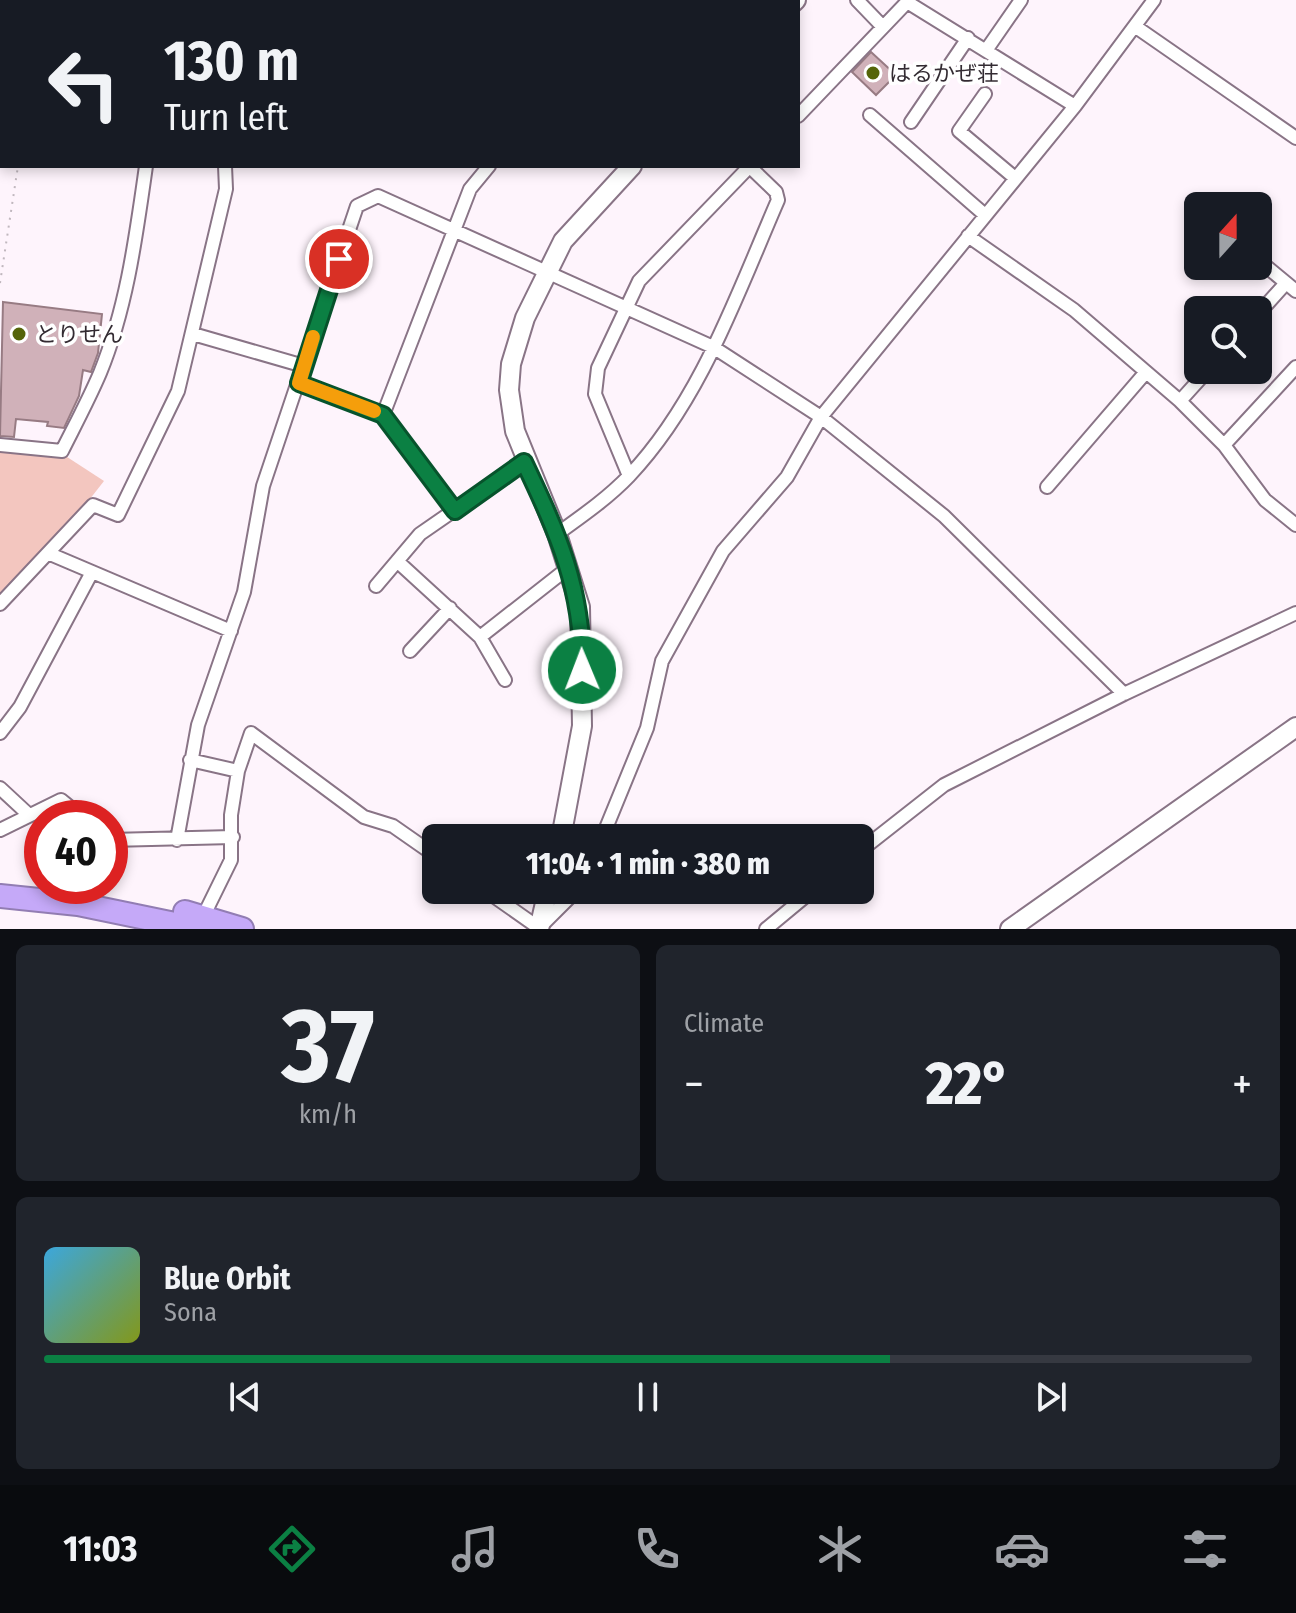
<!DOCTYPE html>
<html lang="en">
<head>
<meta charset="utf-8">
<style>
	:root { --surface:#171b24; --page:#20242c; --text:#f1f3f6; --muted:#9ea1a6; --line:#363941; --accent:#0b8043 }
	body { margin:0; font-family:"Fira Sans Condensed","Noto Sans JP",sans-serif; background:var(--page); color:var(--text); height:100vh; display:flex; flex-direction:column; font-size:30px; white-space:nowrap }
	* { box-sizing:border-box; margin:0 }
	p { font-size:26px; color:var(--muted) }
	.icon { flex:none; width:44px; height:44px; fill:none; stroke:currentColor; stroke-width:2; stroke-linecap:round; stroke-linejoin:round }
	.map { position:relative; height:929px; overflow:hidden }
	.details { display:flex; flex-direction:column; gap:16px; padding:16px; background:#0d0f14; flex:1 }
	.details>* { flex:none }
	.guide { position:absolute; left:0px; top:0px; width:800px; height:168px; box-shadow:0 4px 12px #0003; background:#171b24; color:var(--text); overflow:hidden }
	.needle { width:52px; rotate:21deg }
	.fabs { position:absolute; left:1184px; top:192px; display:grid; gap:16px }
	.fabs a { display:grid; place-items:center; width:88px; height:88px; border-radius:12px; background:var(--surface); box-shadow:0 4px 12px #0003; font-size:40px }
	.speed { position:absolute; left:24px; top:800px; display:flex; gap:16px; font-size:40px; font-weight:700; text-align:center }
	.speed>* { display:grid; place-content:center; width:104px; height:104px; border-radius:50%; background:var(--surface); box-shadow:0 4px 12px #0003; line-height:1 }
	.speed .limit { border:12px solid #d22; background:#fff; color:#111 }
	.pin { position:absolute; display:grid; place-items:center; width:68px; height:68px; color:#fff; margin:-34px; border:4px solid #fff; border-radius:50%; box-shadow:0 2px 8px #0007 }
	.me { position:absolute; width:88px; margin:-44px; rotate:359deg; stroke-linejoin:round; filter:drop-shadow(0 0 6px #0008) }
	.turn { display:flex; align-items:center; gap:28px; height:168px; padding:0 32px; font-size:36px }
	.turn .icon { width:104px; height:104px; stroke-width:2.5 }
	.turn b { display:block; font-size:56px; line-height:68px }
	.big { font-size:60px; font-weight:800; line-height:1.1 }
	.details .card { flex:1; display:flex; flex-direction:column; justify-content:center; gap:12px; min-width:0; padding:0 28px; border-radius:12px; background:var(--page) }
	.details .dial { align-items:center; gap:0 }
	.dial b { font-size:104px; line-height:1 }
	.song { display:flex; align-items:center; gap:24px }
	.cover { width:96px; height:96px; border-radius:12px; background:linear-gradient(135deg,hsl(200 70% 55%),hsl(70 70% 35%)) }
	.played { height:8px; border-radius:4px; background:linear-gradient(90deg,var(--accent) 70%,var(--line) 70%) }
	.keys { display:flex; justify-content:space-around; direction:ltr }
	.heat { display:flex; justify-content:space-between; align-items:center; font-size:44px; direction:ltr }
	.details .tiles { flex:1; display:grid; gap:16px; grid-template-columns:1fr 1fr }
	.card:last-child { grid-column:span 2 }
	.trip { position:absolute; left:422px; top:824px; width:452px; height:80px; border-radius:12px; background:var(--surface); box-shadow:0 4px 12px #0003; font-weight:800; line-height:80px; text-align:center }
	.menu { display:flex; height:128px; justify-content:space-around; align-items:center; background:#090b0e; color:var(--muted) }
	.menu .icon { width:56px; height:56px }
	.menu .current { color:var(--accent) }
	.menu b { font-size:36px; color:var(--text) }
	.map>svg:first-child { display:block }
	.green { fill:#f3c6bf }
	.building { fill:#d0b1b9; stroke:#977b83; stroke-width:2 }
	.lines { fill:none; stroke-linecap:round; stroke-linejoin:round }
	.street-casing { stroke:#897486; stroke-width:16 }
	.secondary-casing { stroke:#897486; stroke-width:22 }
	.highway-casing { stroke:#927db3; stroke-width:26 }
	.path { stroke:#c0b7be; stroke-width:2; stroke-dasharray:2 6; stroke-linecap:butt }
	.street { stroke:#fff; stroke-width:12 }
	.secondary { stroke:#fff; stroke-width:18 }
	.highway { stroke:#c5a9f8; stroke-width:22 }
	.route-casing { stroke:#07532c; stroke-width:20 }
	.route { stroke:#0b8043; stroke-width:14 }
	.slow { stroke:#f59e0b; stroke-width:14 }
	.poi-dot { fill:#556409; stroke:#fff; stroke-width:3 }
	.labels { text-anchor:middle; stroke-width:7; stroke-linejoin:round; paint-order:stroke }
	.poi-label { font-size:22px; fill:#332b32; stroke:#fff; text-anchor:start }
</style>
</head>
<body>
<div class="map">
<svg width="1296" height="929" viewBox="0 0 1296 929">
	<rect width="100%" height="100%" fill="#fef4fc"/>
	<!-- green -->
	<path class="green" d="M0,450l64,5 40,26 -86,110 -18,16z"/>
	<!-- building -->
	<path class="building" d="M871,52l25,23 -20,20 -24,-23z
		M3,302l99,12 -4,39 -7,19 -8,-2 -4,26 -15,32 -17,-2 1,-4 -32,-3 -2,18 -14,-1z"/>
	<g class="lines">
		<!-- street casing -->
		<g class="street-casing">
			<path id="street" d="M471,0l1,2
				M587,0v2
				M857,0l26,27
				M23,2l1,-2
				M91,2v-2
				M226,2v-2
				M648,2l2,-2
				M907,2l168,104
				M1136,27l160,111
				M987,49l34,-49
				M985,94l-26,37 56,47
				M0,106l2,-12
				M870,115l115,100
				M798,116l111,-116
				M911,122l57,-84
				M968,236l106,74 106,91 44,44 41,55 31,25
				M1262,263l34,28
				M1258,314l28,-31
				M193,334l111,32
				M299,383l84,32 72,96
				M1180,401l28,-31
				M383,415l87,-226 19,-23
				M0,445l62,6c13,-26 27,-52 38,-78 27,-66 36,-137 46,-207
				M1224,445l72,-78
				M629,476l-34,-82 3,-26 41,-87 111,-115
				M1047,487l99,-115
				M557,534c25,-18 51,-36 72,-58 72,-76 108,-182 149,-276l-2,-8 -27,-26
				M50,554l181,77
				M397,561l83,76 88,-69
				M376,586l44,-52 104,-72
				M0,604l93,-99 25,10 60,-124 48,-202 -1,-23
				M480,637l25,43
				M410,651l40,-43
				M0,733l20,-26 72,-135
				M190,760l48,11
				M0,788l28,26
				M0,830l61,-30 22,18
				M602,838l45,-110 15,-67 61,-110 64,-74 34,-60 254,-311 79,-106
				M110,840l123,-3
				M177,840l21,-115 46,-133 19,-106 94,-280 21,-10 335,151 108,70 123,99 180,178
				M860,851l84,-66 180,-91 172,-81
				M485,890l54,38 38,-38
				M202,919l29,-59v-45l7,-44 13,-38 113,84 29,9 43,30
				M766,929l47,-39"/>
		</g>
		<!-- secondary casing -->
		<g class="secondary-casing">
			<path id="secondary" d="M736,0l2,2
				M794,2l2,-2
				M0,87l2,1
				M561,838l21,-112 -2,-119 -23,-73 -42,-103 -6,-41 2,-26 14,-46 38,-77 69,-75
				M539,929l9,-39
				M1010,929l286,-202"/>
		</g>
		<!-- highway casing -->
		<g class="highway-casing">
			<path id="highway" d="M0,896l78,8 121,25
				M185,912l57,17"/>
		</g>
		<!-- path -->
		<path class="path" d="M52,2v-2
			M0,283l18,-117"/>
		<!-- street -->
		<use href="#street" class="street"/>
		<!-- secondary -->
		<use href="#secondary" class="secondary"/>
		<!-- highway -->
		<use href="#highway" class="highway"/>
	</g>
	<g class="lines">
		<!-- route casing -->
		<g class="route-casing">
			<path id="route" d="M339,259l-40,124 84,32 72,96 69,-49c34,72 59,127 58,208"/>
		</g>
		<!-- route -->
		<use href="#route" class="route"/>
		<!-- slow -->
		<path class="slow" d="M313,337l-14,46 75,28"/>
	</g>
	<!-- markers -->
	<g class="poi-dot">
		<circle cx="873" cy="73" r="8"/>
		<circle cx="19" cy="334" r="8"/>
	</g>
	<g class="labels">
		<!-- poi labels -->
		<g class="poi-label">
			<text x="889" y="81">はるかぜ荘</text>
			<text x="35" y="342">とりせん</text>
		</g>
	</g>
</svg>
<div class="fabs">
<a><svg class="needle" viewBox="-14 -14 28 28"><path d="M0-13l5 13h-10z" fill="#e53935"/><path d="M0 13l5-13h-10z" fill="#9ea1a6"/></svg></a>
<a><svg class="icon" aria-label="search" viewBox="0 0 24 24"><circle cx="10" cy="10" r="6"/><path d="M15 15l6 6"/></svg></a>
</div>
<div class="speed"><div class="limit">40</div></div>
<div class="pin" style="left:339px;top:259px;background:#d93025"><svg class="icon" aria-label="arrive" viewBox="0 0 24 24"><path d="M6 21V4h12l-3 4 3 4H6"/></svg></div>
<svg class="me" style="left:582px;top:670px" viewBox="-20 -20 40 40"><circle r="17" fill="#0b8043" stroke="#fff" stroke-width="3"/><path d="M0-11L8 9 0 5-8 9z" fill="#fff"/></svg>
<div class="trip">11:04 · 1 min · 380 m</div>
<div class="guide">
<div class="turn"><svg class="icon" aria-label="left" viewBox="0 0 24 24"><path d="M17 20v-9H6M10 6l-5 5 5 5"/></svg><div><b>130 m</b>Turn left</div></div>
</div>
</div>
<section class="details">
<div class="tiles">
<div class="card dial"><b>37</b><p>km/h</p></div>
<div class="card"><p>Climate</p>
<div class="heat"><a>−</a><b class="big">22°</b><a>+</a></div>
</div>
<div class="card">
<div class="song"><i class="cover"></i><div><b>Blue Orbit</b><p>Sona</p></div></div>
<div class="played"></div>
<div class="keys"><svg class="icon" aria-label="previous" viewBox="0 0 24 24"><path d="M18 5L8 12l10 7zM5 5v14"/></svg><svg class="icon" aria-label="pause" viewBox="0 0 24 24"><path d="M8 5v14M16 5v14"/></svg><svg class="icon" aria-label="next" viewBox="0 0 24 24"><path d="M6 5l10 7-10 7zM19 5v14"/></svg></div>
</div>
</div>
</section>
<nav class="menu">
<b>11:03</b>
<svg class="icon current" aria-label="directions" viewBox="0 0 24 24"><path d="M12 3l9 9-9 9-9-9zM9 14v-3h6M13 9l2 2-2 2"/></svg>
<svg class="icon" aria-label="music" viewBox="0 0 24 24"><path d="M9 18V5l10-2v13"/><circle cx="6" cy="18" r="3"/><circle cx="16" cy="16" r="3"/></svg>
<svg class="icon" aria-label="phone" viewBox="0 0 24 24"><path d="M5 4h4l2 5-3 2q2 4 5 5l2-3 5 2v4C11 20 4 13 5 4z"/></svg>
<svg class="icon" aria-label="climate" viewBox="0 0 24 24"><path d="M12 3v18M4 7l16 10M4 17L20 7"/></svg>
<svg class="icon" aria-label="car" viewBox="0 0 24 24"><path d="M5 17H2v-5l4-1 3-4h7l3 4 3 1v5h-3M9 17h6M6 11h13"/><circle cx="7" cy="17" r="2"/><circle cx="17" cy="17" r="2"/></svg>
<svg class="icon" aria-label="filters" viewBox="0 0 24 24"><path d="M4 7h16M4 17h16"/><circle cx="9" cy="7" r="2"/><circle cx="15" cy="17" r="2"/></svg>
</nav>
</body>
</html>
